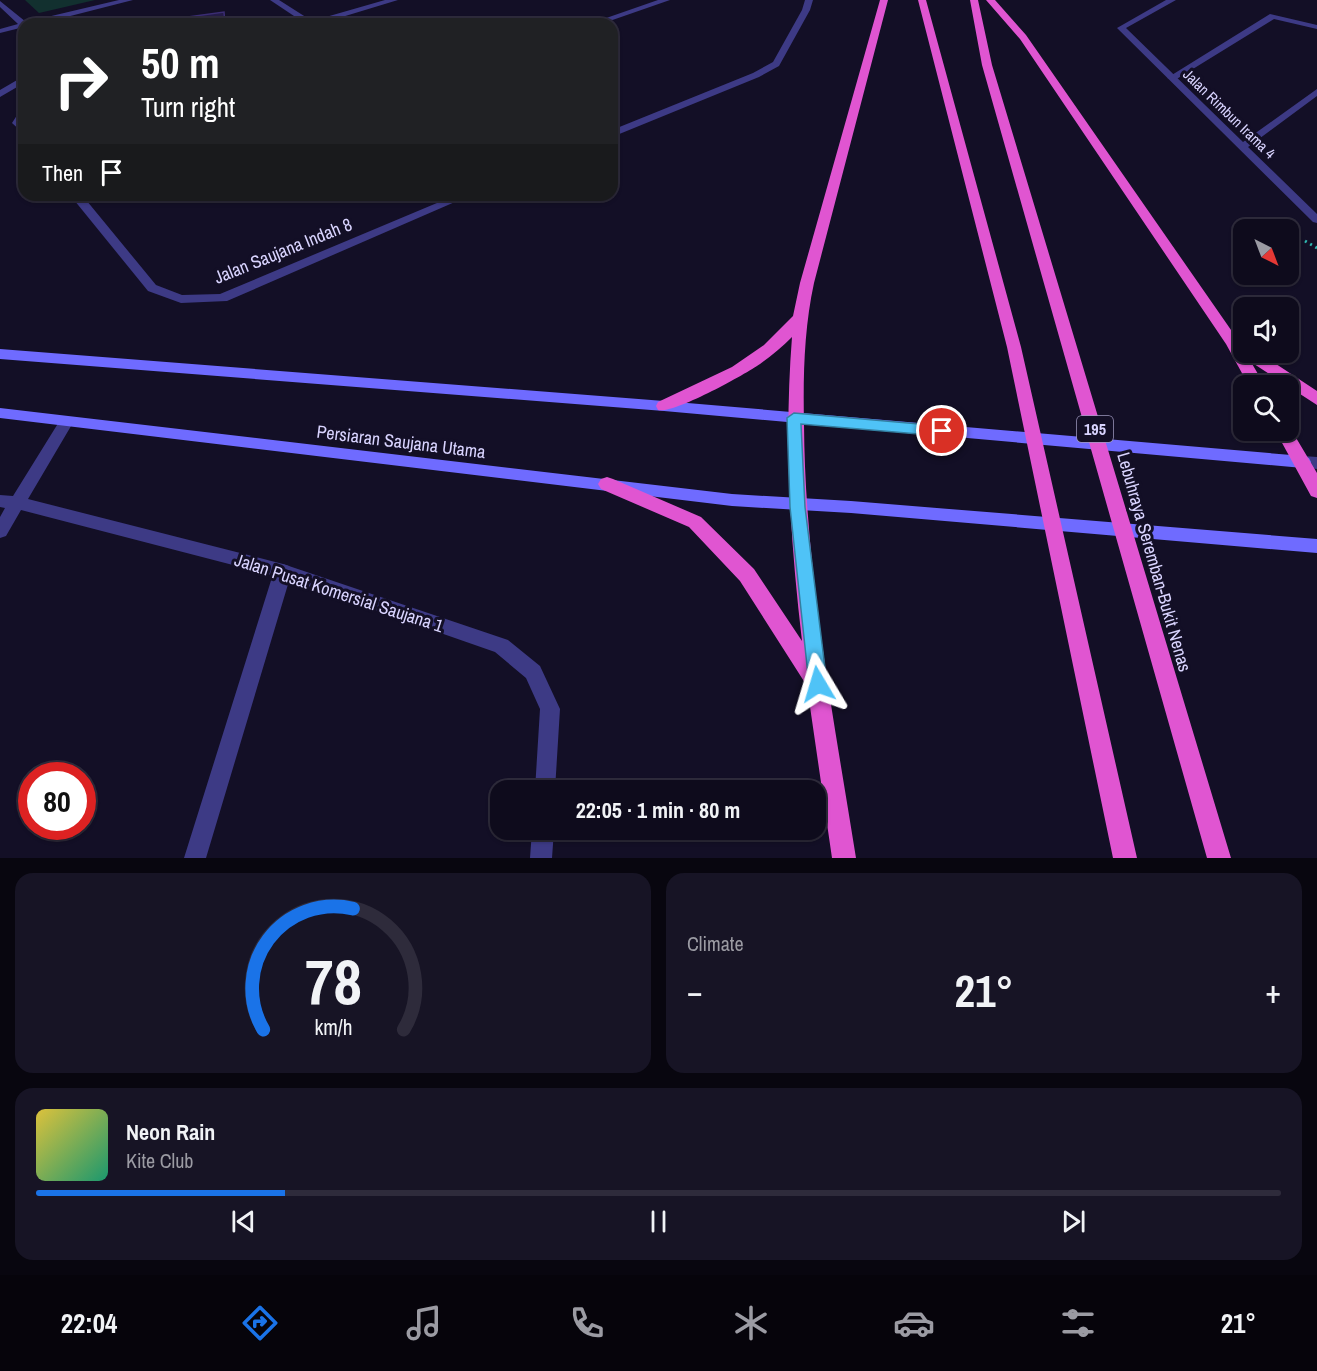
<!DOCTYPE html>
<html lang="en">
<head>
<meta charset="utf-8">
<style>
	:root { --surface:#0e0b1c; --page:#171425; --text:#f1f3f6; --muted:#9b9ba3; --line:#2e2b3b; --accent:#1a73e8 }
	body { margin:0; font-family:"Archivo Narrow",sans-serif; background:var(--page); color:var(--text); height:100vh; display:flex; flex-direction:column; font-size:22px; white-space:nowrap }
	* { box-sizing:border-box; margin:0 }
	p { font-size:20px; color:var(--muted) }
	.icon { flex:none; width:33px; height:33px; fill:none; stroke:currentColor; stroke-width:2; stroke-linecap:round; stroke-linejoin:round }
	.map { position:relative; height:858px; overflow:hidden }
	.details { display:flex; flex-direction:column; gap:15px; padding:15px; background:#08060f; flex:1 }
	.details>* { flex:none }
	.guide { position:absolute; left:18px; top:18px; width:600px; height:183px; border-radius:18px; box-shadow:0 2px 4px #0004,0 0 0 2px var(--line); background:#202124; color:#fff; overflow:hidden }
	.needle { width:39px; rotate:138deg }
	.buttons { position:absolute; left:1233px; top:219px; display:grid; gap:12px }
	.buttons a { display:grid; place-items:center; width:66px; height:66px; border-radius:12px; background:var(--surface); box-shadow:0 2px 4px #0004,0 0 0 2px var(--line); font-size:30px }
	.speed { position:absolute; left:18px; top:762px; display:flex; gap:12px; font-size:30px; font-weight:700; text-align:center }
	.speed>* { display:grid; place-content:center; width:78px; height:78px; border-radius:50%; background:var(--surface); box-shadow:0 2px 4px #0004,0 0 0 2px var(--line); line-height:1 }
	.speed .limit { border:9px solid #d22; background:#fff; color:#111 }
	.pin { position:absolute; display:grid; place-items:center; width:51px; height:51px; color:#fff; margin:-26px; border:3px solid #fff; border-radius:50%; box-shadow:0 2px 6px #0007 }
	.me { position:absolute; width:66px; margin:-33px; rotate:353deg; stroke-linejoin:round; filter:drop-shadow(0 0 4px #0008) }
	.turn { display:flex; align-items:center; gap:21px; height:126px; padding:0 24px; font-size:27px }
	.turn .icon { width:78px; height:78px; stroke-width:2.5 }
	.turn b { display:block; font-size:42px; line-height:51px }
	.then { display:flex; align-items:center; height:57px; padding:0 24px; background:#0003; gap:12px; font-size:22px }
	.big { font-size:45px; font-weight:700; line-height:1.1 }
	.details .card { flex:1; display:flex; flex-direction:column; justify-content:center; gap:9px; min-width:0; padding:0 21px; border-radius:18px; background:var(--page) }
	.details .dial { align-items:center; gap:0 }
	.dial svg { height:156px; overflow:visible; fill:none; stroke:var(--line); stroke-width:7; stroke-linecap:round; text-anchor:middle }
	.dial text { fill:var(--text); stroke:none }
	.song { display:flex; align-items:center; gap:18px }
	.cover { width:72px; height:72px; border-radius:9px; background:linear-gradient(135deg,hsl(50 70% 55%),hsl(160 70% 35%)) }
	.played { height:6px; border-radius:3px; background:linear-gradient(90deg,var(--accent) 20%,var(--line) 20%) }
	.keys { display:flex; justify-content:space-around; direction:ltr }
	.heat { display:flex; justify-content:space-between; align-items:center; font-size:33px; direction:ltr }
	.details .tiles { flex:1; display:grid; gap:15px; grid-template-columns:1fr 1fr }
	.card:last-child { grid-column:span 2 }
	.trip { position:absolute; left:490px; top:780px; width:336px; height:60px; border-radius:18px; background:var(--surface); box-shadow:0 2px 4px #0004,0 0 0 2px var(--line); font-weight:700; line-height:60px; text-align:center }
	.tab-bar { display:flex; height:96px; justify-content:space-around; align-items:center; background:#06040b; color:var(--muted) }
	.tab-bar .icon { width:42px; height:42px }
	.tab-bar .selected { color:var(--accent) }
	.tab-bar b { font-size:27px; color:var(--text) }
	.map>svg:first-child { display:block }
	.green { fill:#12302f }
	.building { fill:#241b47; stroke:#3b2d73; stroke-width:1.5 }
	.lines { fill:none; stroke-linecap:round; stroke-linejoin:round }
	.path { stroke:#2fb8b0; stroke-width:3; stroke-dasharray:2 4; stroke-linecap:butt }
	.service { fill:#3d3a85; fill-rule:evenodd }
	.minor { fill:#3d3a85; fill-rule:evenodd }
	.tertiary { fill:#3d3a85; fill-rule:evenodd }
	.secondary { fill:#6f6bff; fill-rule:evenodd }
	.trunk { fill:#e055d1; fill-rule:evenodd }
	.route { fill:#4fc3f7; stroke:#337fa1; stroke-width:1.5 }
	.labels { text-anchor:middle; stroke-width:6; stroke-linejoin:round; paint-order:stroke }
	.far-street-label { font-size:15px; fill:#d9d4ff; stroke:#130f26 }
	.shield { fill:#130f26; stroke:#9e99be; stroke-width:1.5 }
	.shield-label { font-size:16px; font-weight:bold; fill:#d9d4ff }
	.street-label { font-size:18px; fill:#d9d4ff; stroke:#130f26 }
</style>
</head>
<body>
<div class="map">
<svg width="1317" height="858" viewBox="0 0 1317 858">
	<rect width="100%" height="100%" fill="#130f26"/>
	<!-- green -->
	<path class="green" d="M25,0h70l-56,13z"/>
	<!-- building -->
	<path class="building" d="M224,12l1,12h-59v-4z"/>
	<g class="lines">
		<!-- path -->
		<path class="path" d="M1305,241l12,7"/>
		<!-- service -->
		<path class="service" d="M1270,14l47,11v4l-43,-10 -99,61 -8,-2z
			M283,564l6,2 3,5 -86,287h-22l90,-287 3,-5z"/>
		<!-- minor -->
		<path class="minor" d="M119,0h14l-94,24h-15v3l-24,6v-4l18,-5 -18,-17v-6l26,21z
			M270,0h9l33,21 73,-21h13l-79,24h-13z
			M658,0h12l-69,24h-12z
			M805,0h8l-3,10 -31,56 -20,11 -147,60v-7l141,-57 20,-11 29,-52z
			M1166,0h10l-50,28 117,114 74,-53v7l-69,51 69,67v9l-4,-1 -196,-194z
			M24,76v7l-24,14v-7z
			M24,108l-2,15 2,11 -12,-11 9,-14z
			M70,195h12l74,90 26,10 38,-1 236,-99h15l-244,106 -46,2 -33,-12z
			M67,416l7,5 -46,78 255,65 225,76 32,26 20,43 -5,81h-20l5,-81 -14,-31 -31,-26 -212,-74 -262,-68 -15,26 -6,2v-21l5,-9 -5,-1v-12l13,1 49,-79z
			M532,830h22l-2,28h-22z"/>
		<!-- tertiary -->
		<path class="tertiary" d="M1303,456l14,1v12l-20,-3 -2,-4 2,-4z"/>
		<!-- secondary -->
		<path class="secondary" d="M0,349l664,52 639,55 6,2 2,4 -2,4 -6,2 -639,-57 -664,-52z
			M0,408l732,86 119,7 466,38v14l-466,-40 -119,-7 -732,-88z"/>
		<!-- trunk -->
		<path class="trunk" d="M880,0h8l-74,283c-10,46 -11,94 -10,141 1,146 29,290 52,434h-24l-25,-172 -67,-105 -51,-54 -88,-38 -3,-5 3,-5 6,-2 6,2 88,38 53,52 48,72c-12,-102 -18,-202 -10,-304 -10,10 -21,19 -32,27 -16,11 -86,50 -102,46l-2,-4 2,-4 74,-35 32,-22 29,-29 7,-33z
			M918,0h8l95,347 116,511h-24l-106,-511z
			M970,0h8l14,65 239,793h-24l-225,-793z
			M986,0h9l31,35 212,305 6,12h14l59,39v14l-66,-43 14,24h-16l-23,-42 -206,-305z
			M1289,426l28,47v25l-6,-2 -36,-66h13z"/>
	</g>
	<!-- route -->
	<path class="route" d="M794,413l148,13 7,5 -7,5 -141,-12 4,83 22,177 -3,6 -6,3 -6,-3 -3,-6 -19,-177 -3,-89z"/>
	<g class="labels">
		<!-- far-street labels -->
		<g class="far-street-label">
			<text transform="translate(1229 114) rotate(44)" y="5">Jalan Rimbun Irama 4</text>
		</g>
		<!-- shield labels -->
		<rect class="shield" x="1077" y="416" width="36" height="26" rx="4.5"/>
		<g class="shield-label">
			<text x="1095" y="435">195</text>
		</g>
		<!-- street labels -->
		<g class="street-label">
			<text transform="translate(283 251) rotate(-22)" y="6">Jalan Saujana Indah 8</text>
			<text transform="translate(401 442) rotate(7)" y="6">Persiaran Saujana Utama</text>
			<text transform="translate(1154 562) rotate(74)" y="6">Lebuhraya Seremban-Bukit Nenas</text>
			<text transform="translate(339 593) rotate(18)" y="6">Jalan Pusat Komersial Saujana 1</text>
		</g>
	</g>
</svg>
<div class="buttons">
<a><svg class="needle" viewBox="-14 -14 28 28"><path d="M0-13l5 13h-10z" fill="#e53935"/><path d="M0 13l5-13h-10z" fill="#9b9ba3"/></svg></a>
<a><svg class="icon" aria-label="sound" viewBox="0 0 24 24"><path d="M4 9h4l5-4v14l-5-4H4zM17 9q2 3 0 6"/></svg></a>
<a><svg class="icon" aria-label="search" viewBox="0 0 24 24"><circle cx="10" cy="10" r="6"/><path d="M15 15l6 6"/></svg></a>
</div>
<div class="speed"><div class="limit">80</div></div>
<div class="pin" style="left:942px;top:431px;background:#d93025"><svg class="icon" aria-label="arrive" viewBox="0 0 24 24"><path d="M6 21V4h12l-3 4 3 4H6"/></svg></div>
<svg class="me" style="left:818px;top:684px" viewBox="-20 -20 40 40"><path d="M0-17L14 15 0 8-14 15z" fill="#4fc3f7" stroke="#fff" stroke-width="4"/></svg>
<div class="trip">22:05 · 1 min · 80 m</div>
<div class="guide">
<div class="turn"><svg class="icon" aria-label="right" viewBox="0 0 24 24"><path d="M7 20v-9h11M14 6l5 5-5 5"/></svg><div><b>50 m</b>Turn right</div></div>
<div class="then">Then<svg class="icon" aria-label="arrive" viewBox="0 0 24 24"><path d="M6 21V4h12l-3 4 3 4H6"/></svg></div>
</div>
</div>
<section class="details">
<div class="tiles">
<div class="card dial"><svg viewBox="0 0 100 80">
<path d="M14 69A42 42 0 1 1 86 69"/>
<path d="M14 69A42 42 0 0 1 60 7" stroke="#1a73e8"/>
<text x="50" y="56" font-size="32" font-weight="700">78</text>
<text x="50" y="72" font-size="11">km/h</text>
</svg></div>
<div class="card"><p>Climate</p>
<div class="heat"><a>−</a><b class="big">21°</b><a>+</a></div>
</div>
<div class="card">
<div class="song"><i class="cover"></i><div><b>Neon Rain</b><p>Kite Club</p></div></div>
<div class="played"></div>
<div class="keys"><svg class="icon" aria-label="previous" viewBox="0 0 24 24"><path d="M18 5L8 12l10 7zM5 5v14"/></svg><svg class="icon" aria-label="pause" viewBox="0 0 24 24"><path d="M8 5v14M16 5v14"/></svg><svg class="icon" aria-label="next" viewBox="0 0 24 24"><path d="M6 5l10 7-10 7zM19 5v14"/></svg></div>
</div>
</div>
</section>
<nav class="tab-bar">
<b>22:04</b>
<svg class="icon selected" aria-label="directions" viewBox="0 0 24 24"><path d="M12 3l9 9-9 9-9-9zM9 14v-3h6M13 9l2 2-2 2"/></svg>
<svg class="icon" aria-label="music" viewBox="0 0 24 24"><path d="M9 18V5l10-2v13"/><circle cx="6" cy="18" r="3"/><circle cx="16" cy="16" r="3"/></svg>
<svg class="icon" aria-label="phone" viewBox="0 0 24 24"><path d="M5 4h4l2 5-3 2q2 4 5 5l2-3 5 2v4C11 20 4 13 5 4z"/></svg>
<svg class="icon" aria-label="climate" viewBox="0 0 24 24"><path d="M12 3v18M4 7l16 10M4 17L20 7"/></svg>
<svg class="icon" aria-label="car" viewBox="0 0 24 24"><path d="M5 17H2v-5l4-1 3-4h7l3 4 3 1v5h-3M9 17h6M6 11h13"/><circle cx="7" cy="17" r="2"/><circle cx="17" cy="17" r="2"/></svg>
<svg class="icon" aria-label="filters" viewBox="0 0 24 24"><path d="M4 7h16M4 17h16"/><circle cx="9" cy="7" r="2"/><circle cx="15" cy="17" r="2"/></svg>
<b>21°</b>
</nav>
</body>
</html>
